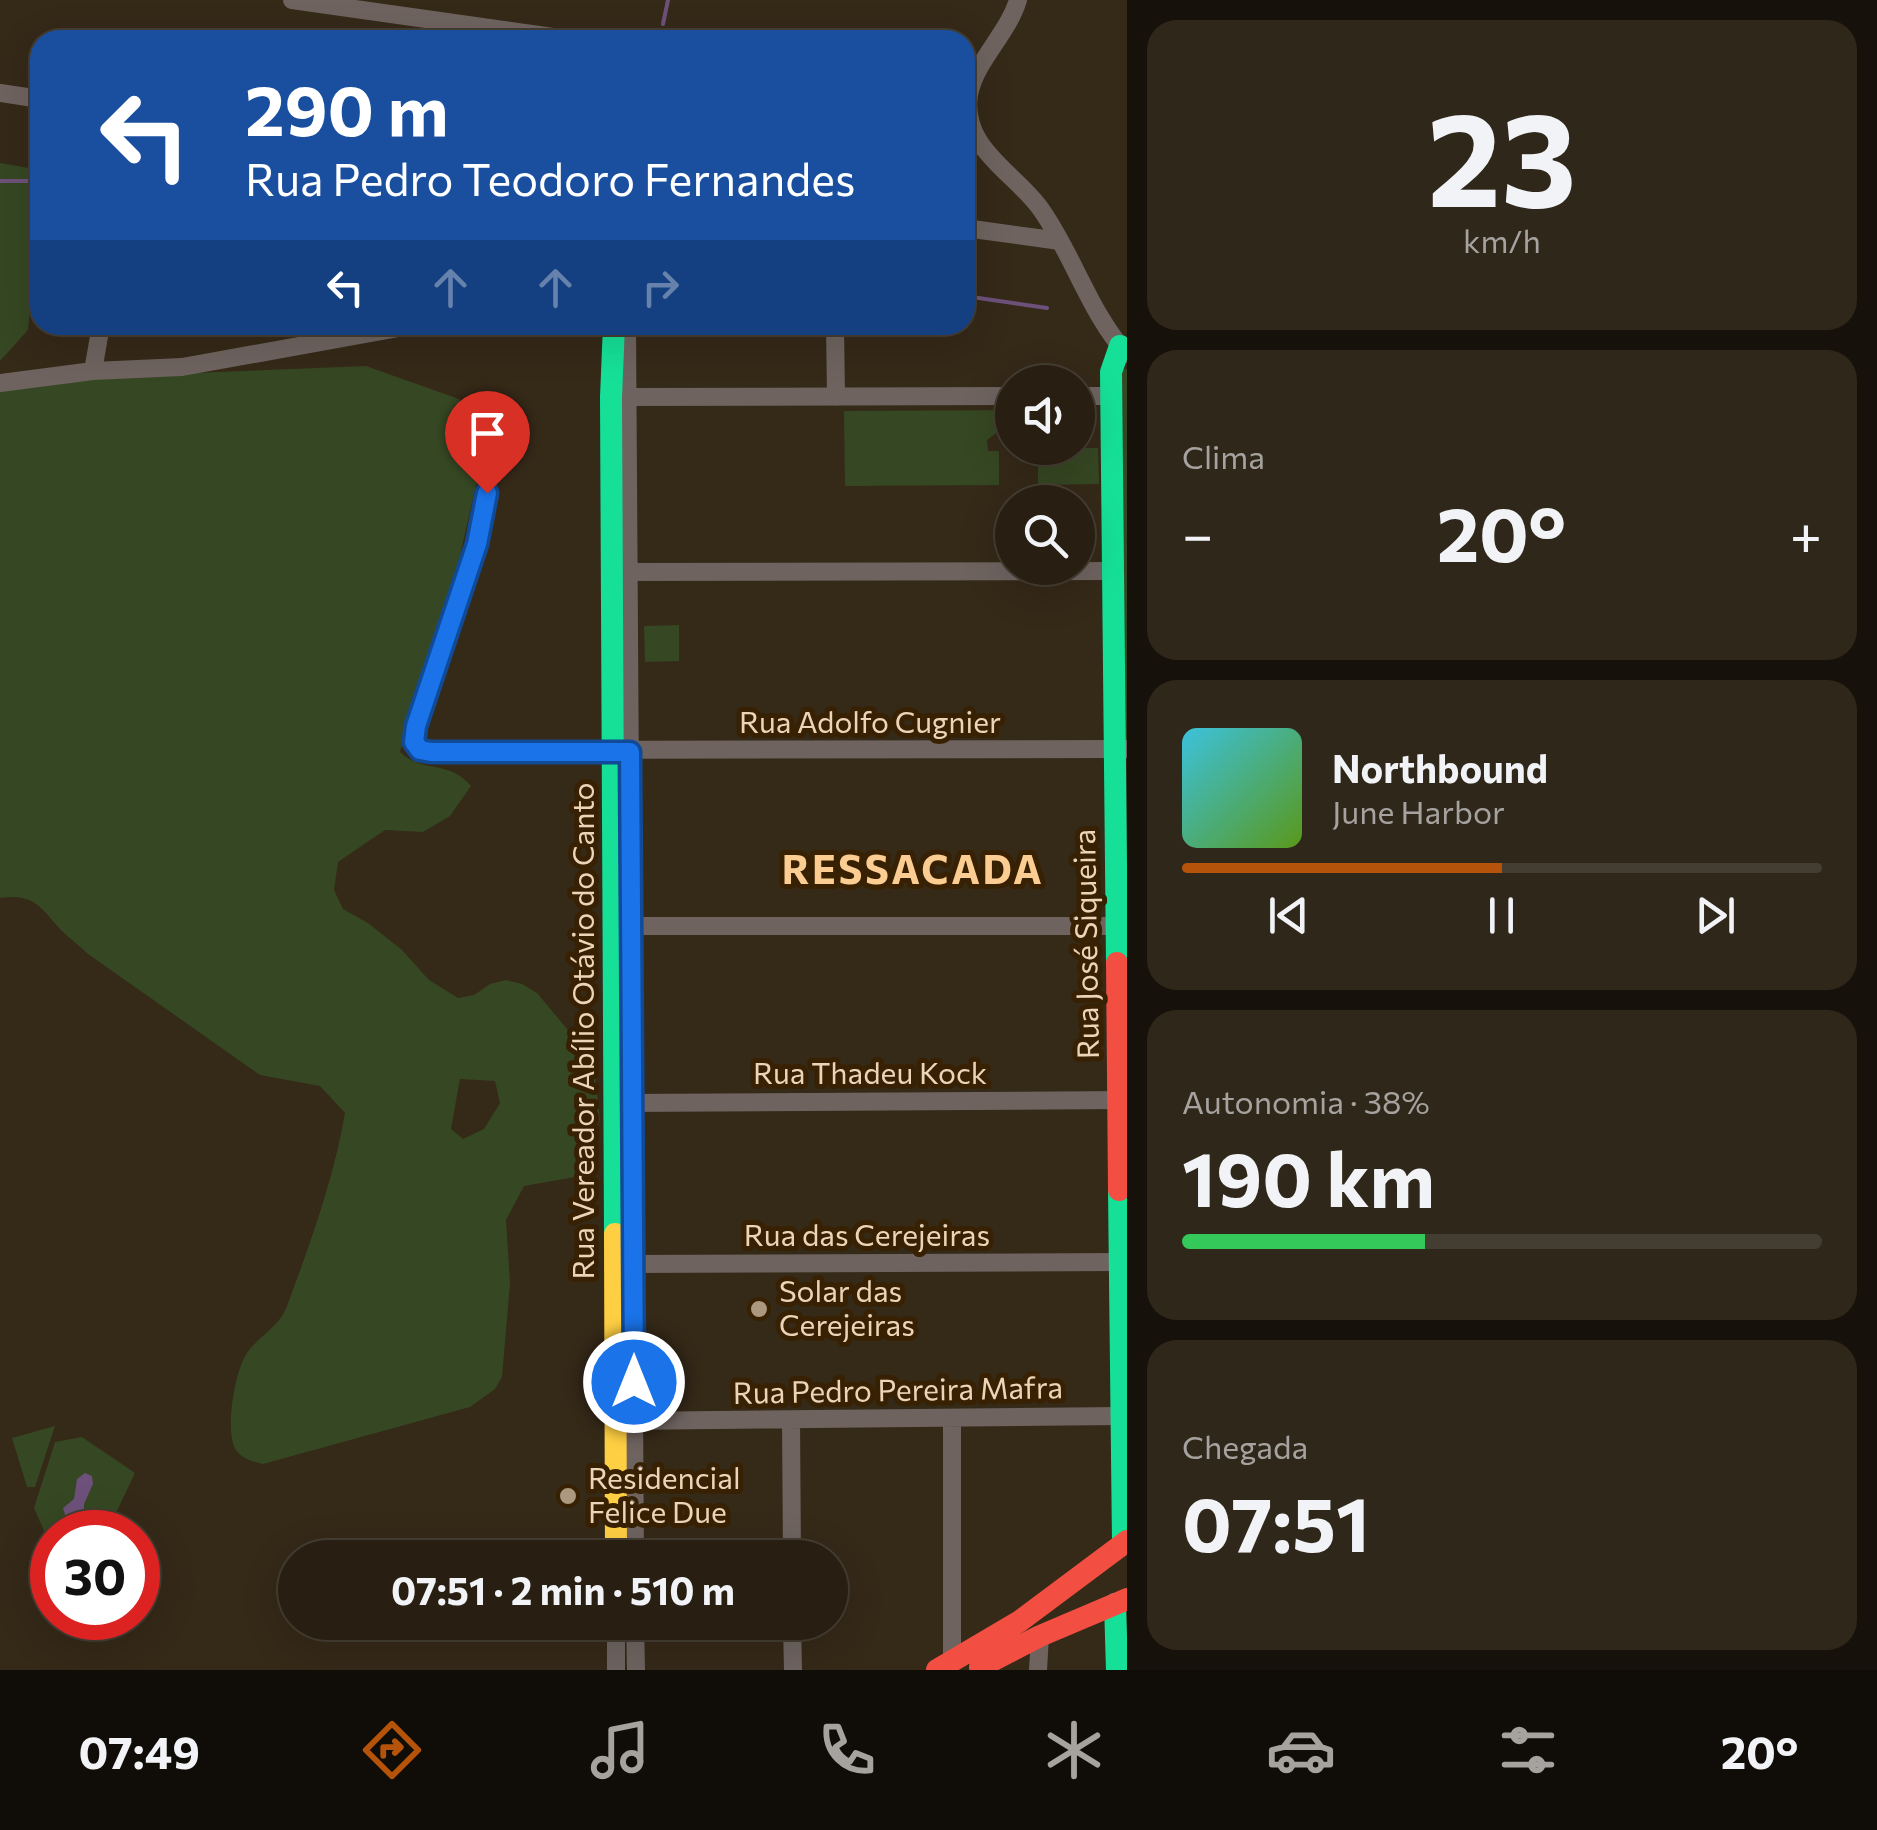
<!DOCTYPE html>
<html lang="pt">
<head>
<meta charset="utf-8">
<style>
	:root { --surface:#281f12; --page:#30271b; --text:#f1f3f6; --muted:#a5a29f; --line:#443d32; --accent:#b45309 }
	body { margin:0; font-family:Commissioner,sans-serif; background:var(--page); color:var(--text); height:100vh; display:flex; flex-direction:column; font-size:38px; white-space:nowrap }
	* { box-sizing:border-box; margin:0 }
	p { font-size:32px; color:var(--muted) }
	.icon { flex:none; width:55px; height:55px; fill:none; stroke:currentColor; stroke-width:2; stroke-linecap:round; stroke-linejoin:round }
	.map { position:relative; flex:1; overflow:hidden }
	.sheet { display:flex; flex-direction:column; gap:20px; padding:20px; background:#16110a; width:750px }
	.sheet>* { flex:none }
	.top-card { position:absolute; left:30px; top:30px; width:945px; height:305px; border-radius:30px; box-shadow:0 10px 40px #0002,0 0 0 2px var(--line); background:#1a4fa0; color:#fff; overflow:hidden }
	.fabs { position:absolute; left:995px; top:365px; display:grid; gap:20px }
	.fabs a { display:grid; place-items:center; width:100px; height:100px; border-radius:50%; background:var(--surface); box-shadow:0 10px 40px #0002,0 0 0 2px var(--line); font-size:50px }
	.speed { position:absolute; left:30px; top:1510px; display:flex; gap:20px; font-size:50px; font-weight:700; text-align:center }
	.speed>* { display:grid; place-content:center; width:130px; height:130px; border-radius:50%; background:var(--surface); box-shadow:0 10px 40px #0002,0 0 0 2px var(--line); line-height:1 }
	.speed .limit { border:15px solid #d22; background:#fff; color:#111 }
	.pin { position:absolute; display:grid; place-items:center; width:85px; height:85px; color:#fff; margin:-102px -42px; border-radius:50% 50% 50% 0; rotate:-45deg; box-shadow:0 0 10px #0007 }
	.pin .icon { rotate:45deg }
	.me { position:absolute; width:110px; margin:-55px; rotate:0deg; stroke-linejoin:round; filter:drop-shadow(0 0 8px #0008) }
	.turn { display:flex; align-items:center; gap:35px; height:210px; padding:0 50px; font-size:45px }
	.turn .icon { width:130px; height:130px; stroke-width:2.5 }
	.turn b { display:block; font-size:70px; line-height:85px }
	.lanes { display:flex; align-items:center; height:95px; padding:0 50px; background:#0003; justify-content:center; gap:50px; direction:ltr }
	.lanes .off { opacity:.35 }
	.big { font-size:75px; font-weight:700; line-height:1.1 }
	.sheet .card { flex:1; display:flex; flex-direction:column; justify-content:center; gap:15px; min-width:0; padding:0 35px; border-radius:30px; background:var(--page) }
	.sheet .dial { align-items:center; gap:0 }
	.dial b { font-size:130px; line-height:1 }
	.song { display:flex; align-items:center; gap:30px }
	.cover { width:120px; height:120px; border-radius:15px; background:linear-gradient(135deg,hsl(190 70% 55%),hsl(90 70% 35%)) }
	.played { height:10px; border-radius:5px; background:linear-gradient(90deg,var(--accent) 50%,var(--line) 50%) }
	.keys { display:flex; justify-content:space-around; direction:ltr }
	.heat { display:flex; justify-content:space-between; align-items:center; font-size:55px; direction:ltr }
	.charge { height:15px; border-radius:8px; background:linear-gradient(90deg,#34c759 38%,var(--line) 0) }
	.trip { position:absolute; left:278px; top:1540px; width:570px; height:100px; border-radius:50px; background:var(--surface); box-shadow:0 10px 40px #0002,0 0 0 2px var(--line); font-weight:700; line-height:100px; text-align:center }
	.tab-bar { display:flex; height:160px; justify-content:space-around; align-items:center; background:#100c07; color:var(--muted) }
	.tab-bar .icon { width:70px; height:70px }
	.tab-bar .current { color:var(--accent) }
	.tab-bar b { font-size:45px; color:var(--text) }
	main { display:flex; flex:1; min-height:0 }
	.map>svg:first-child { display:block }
	.green { fill:#364723; fill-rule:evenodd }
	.water { fill:#6d517a }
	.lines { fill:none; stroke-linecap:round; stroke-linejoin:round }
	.stream { stroke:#6d517a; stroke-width:4 }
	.street { stroke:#6e635f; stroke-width:18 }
	.fast { stroke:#16e098; stroke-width:22 }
	.slow { stroke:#ffcf43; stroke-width:22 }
	.jam { stroke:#f24e42; stroke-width:22 }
	.route-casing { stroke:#114b97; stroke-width:25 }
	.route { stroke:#1a73e8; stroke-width:18 }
	.poi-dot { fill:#ab987f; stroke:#372102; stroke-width:4 }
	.labels { text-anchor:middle; stroke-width:10; stroke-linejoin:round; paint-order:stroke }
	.street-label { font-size:30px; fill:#ebd4b7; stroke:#372102 }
	.poi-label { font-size:30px; fill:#ebd4b7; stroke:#372102; text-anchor:start }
	.district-label { font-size:40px; font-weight:bold; letter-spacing:2.5px; fill:#fccd92; stroke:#372102 }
</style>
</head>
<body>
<main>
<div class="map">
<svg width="1127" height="1670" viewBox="0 0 1127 1670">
	<rect width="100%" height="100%" fill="#352918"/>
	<!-- green -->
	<path class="green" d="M0,163l40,7v80l-6,10 -6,70 -28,31z
		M366,366l93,33 18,19v63l-23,101 -54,170c24,22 48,7 71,34l-21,30 -27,16 -38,-2 -47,32 -4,28 9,19 25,14 34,27 27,30 29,18 16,-3 16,-11 16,-4 16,4 15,9 56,67 7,59 -19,57 -57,10 -18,34 4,63 -8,94 -7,12 -25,18 -207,57c-9,-2 -21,-5 -27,-14 -12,-18 -1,-80 11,-97 11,-16 34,-28 40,-47 23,-62 47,-128 58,-193l-25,-27 -60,-11 -172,-121c-8,-8 -18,-15 -26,-23 -21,-22 -26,-38 -62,-33v-513l67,-7zM460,1079l35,2 5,22 -16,26 -21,10 -12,-10z
		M1117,369h10v373h-6z
		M1012,410v11l-25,19 1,11h11v34l-154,1 -1,-75z
		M1038,448h60l1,36 -61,1z
		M679,625v36l-34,1 -1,-36z
		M55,1426l-20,61h-8l-15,-49z
		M82,1437l53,36 -28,59h-55v17l-18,-41 21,-66z"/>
	<!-- water -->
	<path class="water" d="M85,1473l7,3 1,8 -9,20v11l-12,7 -6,-4 -3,-10 11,-9 3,-20z"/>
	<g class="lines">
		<!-- stream -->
		<path class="stream" d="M663,24l5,-24
			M0,181h40
			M965,296l82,12"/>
		<!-- street -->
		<path class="street" d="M292,0l282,40
			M1018,0c-10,34 -43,61 -49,95 -8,53 45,77 71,113 32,44 50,106 87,146
			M0,93l40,6
			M965,228l95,13
			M627,325l8,1233
			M835,325l1,72
			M93,371l8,-46
			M0,383l93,-12 89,-4 233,-42
			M1078,396h33
			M616,397l396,-1
			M487,493l-10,51 -62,183 -1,15 6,8 707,-1
			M618,572l495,-1
			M623,926h504
			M623,1103l504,-3
			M625,1264l495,-2
			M952,1418v244
			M791,1420l1,138
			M622,1421l499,-5
			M616,1622v48
			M635,1622l1,48
			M792,1622l1,48
			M1038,1670l2,-34"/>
		<!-- fast -->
		<path class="fast" d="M614,325l-3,72 4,837
			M1117,963l-6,-591 9,-26
			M1119,1190l4,353
			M1115,1604l2,66"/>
		<!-- slow -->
		<path class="slow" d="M615,1234l1,324"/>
		<!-- jam -->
		<path class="jam" d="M1117,963l2,227
			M980,1667l60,-31 87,-37
			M937,1670l83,-49 107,-80"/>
	</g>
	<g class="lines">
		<!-- route casing -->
		<g class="route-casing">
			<path id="route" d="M487,493l-10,51 -61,182 -2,16 6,8 11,2h199l4,630"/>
		</g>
		<!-- route -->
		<use href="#route" class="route"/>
	</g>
	<!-- markers -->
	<g class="poi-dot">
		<circle cx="759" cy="1309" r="10"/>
		<circle cx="568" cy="1496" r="10"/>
	</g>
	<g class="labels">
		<!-- street labels -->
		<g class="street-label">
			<text x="870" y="733">Rua Adolfo Cugnier</text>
			<text transform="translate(1087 944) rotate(-91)" y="10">Rua José Siqueira</text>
			<text transform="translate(584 1031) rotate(-90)" y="10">Rua Vereador Abílio Otávio do Canto</text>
			<text x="870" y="1084">Rua Thadeu Kock</text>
			<text x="867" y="1246">Rua das Cerejeiras</text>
			<text transform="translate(898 1391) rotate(-1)" y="10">Rua Pedro Pereira Mafra</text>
		</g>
		<!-- poi labels -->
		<g class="poi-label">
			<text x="779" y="1302">Solar das<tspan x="779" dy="34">Cerejeiras</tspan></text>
			<text x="588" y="1489">Residencial<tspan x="588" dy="34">Felice Due</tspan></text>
		</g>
		<!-- district labels -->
		<g class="district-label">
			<text x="913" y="884">RESSACADA</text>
		</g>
	</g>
</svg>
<div class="fabs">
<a><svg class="icon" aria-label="sound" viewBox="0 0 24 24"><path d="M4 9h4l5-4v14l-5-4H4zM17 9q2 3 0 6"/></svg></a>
<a><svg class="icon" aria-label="search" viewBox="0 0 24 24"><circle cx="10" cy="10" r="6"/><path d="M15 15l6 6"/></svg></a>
</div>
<div class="speed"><div class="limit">30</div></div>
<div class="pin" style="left:487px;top:493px;background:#d93025"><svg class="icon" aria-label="arrive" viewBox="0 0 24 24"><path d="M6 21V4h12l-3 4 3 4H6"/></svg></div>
<svg class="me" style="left:634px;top:1382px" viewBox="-20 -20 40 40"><circle r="17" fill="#1a73e8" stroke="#fff" stroke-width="3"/><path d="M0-11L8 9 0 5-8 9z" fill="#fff"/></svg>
<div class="trip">07:51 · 2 min · 510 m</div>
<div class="top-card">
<div class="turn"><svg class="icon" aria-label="left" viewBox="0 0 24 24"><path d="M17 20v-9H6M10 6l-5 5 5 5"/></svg><div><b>290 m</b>Rua Pedro Teodoro Fernandes</div></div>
<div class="lanes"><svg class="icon" aria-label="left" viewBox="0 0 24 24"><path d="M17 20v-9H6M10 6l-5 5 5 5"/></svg><svg class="icon off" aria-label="ahead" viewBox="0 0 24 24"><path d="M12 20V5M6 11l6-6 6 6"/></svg><svg class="icon off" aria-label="ahead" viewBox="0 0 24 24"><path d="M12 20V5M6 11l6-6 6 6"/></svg><svg class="icon off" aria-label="right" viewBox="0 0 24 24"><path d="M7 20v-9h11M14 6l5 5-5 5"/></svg></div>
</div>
</div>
<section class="sheet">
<div class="card dial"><b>23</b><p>km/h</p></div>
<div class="card"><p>Clima</p>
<div class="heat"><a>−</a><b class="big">20°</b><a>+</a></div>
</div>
<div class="card">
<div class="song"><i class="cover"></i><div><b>Northbound</b><p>June Harbor</p></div></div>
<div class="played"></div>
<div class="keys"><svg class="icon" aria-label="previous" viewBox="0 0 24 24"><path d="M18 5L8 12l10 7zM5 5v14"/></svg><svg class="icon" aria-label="pause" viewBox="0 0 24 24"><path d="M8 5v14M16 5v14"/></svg><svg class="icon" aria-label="next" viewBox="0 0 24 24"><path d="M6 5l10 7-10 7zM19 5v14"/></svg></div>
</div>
<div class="card"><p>Autonomia · 38%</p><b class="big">190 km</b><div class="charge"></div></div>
<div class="card"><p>Chegada</p><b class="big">07:51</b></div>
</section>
</main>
<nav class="tab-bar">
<b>07:49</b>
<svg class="icon current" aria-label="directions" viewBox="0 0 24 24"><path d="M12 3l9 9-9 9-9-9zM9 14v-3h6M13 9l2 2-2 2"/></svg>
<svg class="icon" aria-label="music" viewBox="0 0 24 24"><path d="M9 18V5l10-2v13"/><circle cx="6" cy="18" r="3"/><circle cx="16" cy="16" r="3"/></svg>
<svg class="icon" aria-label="phone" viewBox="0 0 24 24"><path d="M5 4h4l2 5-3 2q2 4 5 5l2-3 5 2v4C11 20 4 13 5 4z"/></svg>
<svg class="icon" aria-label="climate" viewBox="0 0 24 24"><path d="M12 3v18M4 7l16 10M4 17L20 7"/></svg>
<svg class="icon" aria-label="car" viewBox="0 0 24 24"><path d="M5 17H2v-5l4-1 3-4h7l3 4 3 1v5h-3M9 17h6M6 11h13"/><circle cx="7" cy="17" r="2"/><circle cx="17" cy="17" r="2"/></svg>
<svg class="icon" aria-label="filters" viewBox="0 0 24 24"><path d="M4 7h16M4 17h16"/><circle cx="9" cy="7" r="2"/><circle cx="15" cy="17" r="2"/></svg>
<b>20°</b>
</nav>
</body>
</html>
